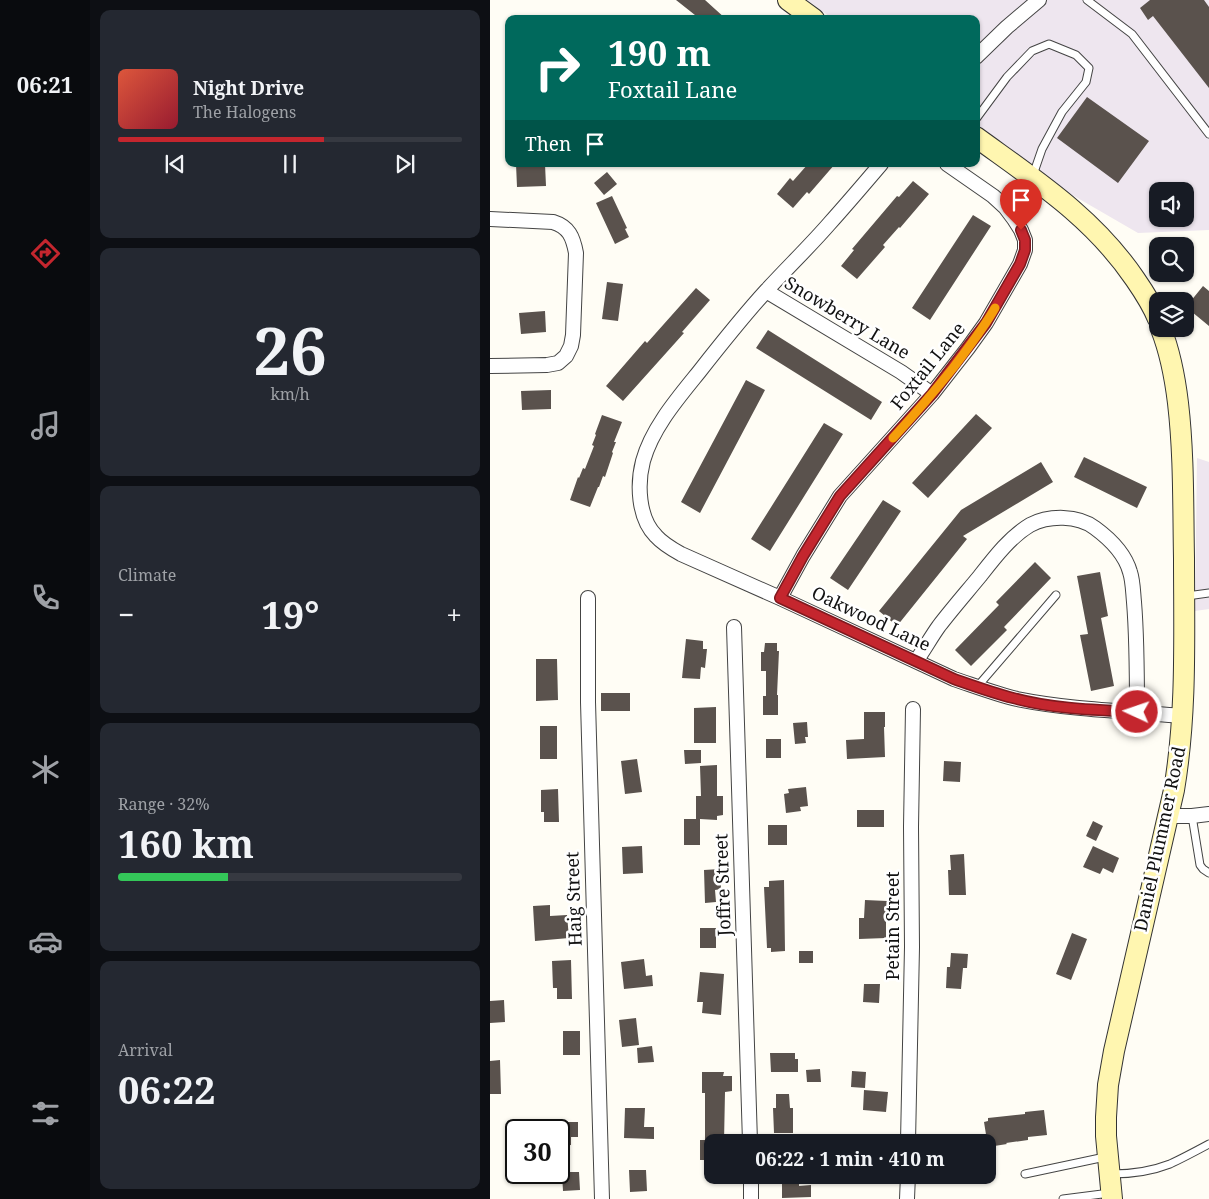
<!DOCTYPE html>
<html lang="en">
<head>
<meta charset="utf-8">
<style>
	:root { --surface:#171b24; --page:#242831; --text:#f1f3f6; --muted:#9ea1a6; --line:#363941; --accent:#c4262e }
	body { margin:0; font-family:"Noto Serif",serif; background:var(--page); color:var(--text); height:100vh; display:flex; flex-direction:column; font-size:19px; white-space:nowrap }
	* { box-sizing:border-box; margin:0 }
	p { font-size:16px; color:var(--muted) }
	.icon { flex:none; width:28px; height:28px; fill:none; stroke:currentColor; stroke-width:2; stroke-linecap:round; stroke-linejoin:round }
	.map { position:relative; flex:1; overflow:hidden }
	.details { display:flex; flex-direction:column; gap:10px; padding:10px; background:#0d0f14; width:400px }
	.details>* { flex:none }
	.banner { position:absolute; left:15px; top:15px; width:475px; height:152px; border-radius:10px; box-shadow:0 1px 4px #0004; background:#00695c; color:#fff; overflow:hidden }
	.controls { position:absolute; left:659px; top:182px; display:grid; gap:10px }
	.controls a { display:grid; place-items:center; width:45px; height:45px; border-radius:10px; background:var(--surface); box-shadow:0 1px 4px #0004; font-size:25px }
	.speed { position:absolute; left:15px; top:1119px; display:flex; gap:10px; font-size:25px; font-weight:700; text-align:center }
	.speed>* { display:grid; place-content:center; width:65px; height:65px; border-radius:50%; background:var(--surface); box-shadow:0 1px 4px #0004; line-height:1 }
	.speed .limit { border:2px solid #111; border-radius:8px; background:#fff; color:#111 }
	.pin { position:absolute; display:grid; place-items:center; width:42px; height:42px; color:#fff; margin:-51px -21px; border-radius:50% 50% 50% 0; rotate:-45deg; box-shadow:0 0 5px #0007 }
	.pin .icon { rotate:45deg }
	.me { position:absolute; width:55px; margin:-28px; rotate:273deg; stroke-linejoin:round; filter:drop-shadow(0 0 4px #0008) }
	.turn { display:flex; align-items:center; gap:18px; height:105px; padding:0 20px; font-size:22px }
	.turn .icon { width:65px; height:65px; stroke-width:2.5 }
	.turn b { display:block; font-size:35px; line-height:42px }
	.then { display:flex; align-items:center; height:48px; padding:0 20px; background:#0003; gap:10px; font-size:19px }
	.big { font-size:38px; font-weight:700; line-height:1.1 }
	.details .tile { flex:1; display:flex; flex-direction:column; justify-content:center; gap:8px; min-width:0; padding:0 18px; border-radius:10px; background:var(--page) }
	.details .dial { align-items:center; gap:0 }
	.dial b { font-size:65px; line-height:1 }
	.song { display:flex; align-items:center; gap:15px }
	.cover { width:60px; height:60px; border-radius:8px; background:linear-gradient(135deg,hsl(10 70% 55%),hsl(350 70% 35%)) }
	.played { height:5px; border-radius:2px; background:linear-gradient(90deg,var(--accent) 60%,var(--line) 60%) }
	.keys { display:flex; justify-content:space-around; direction:ltr }
	.heat { display:flex; justify-content:space-between; align-items:center; font-size:28px; direction:ltr }
	.charge { height:8px; border-radius:4px; background:linear-gradient(90deg,#34c759 32%,var(--line) 0) }
	.trip { position:absolute; left:214px; top:1134px; width:292px; height:50px; border-radius:10px; background:var(--surface); box-shadow:0 1px 4px #0004; font-weight:700; line-height:50px; text-align:center }
	main { display:flex; flex:1; min-height:0 }
	.menu { display:flex; flex-direction:column; width:90px; justify-content:space-around; align-items:center; background:#090b0e; color:var(--muted) }
	.menu .icon { width:35px; height:35px }
	.menu .current { color:var(--accent) }
	.menu b { font-size:22px; color:var(--text) }
	.map>svg:first-child { display:block }
	.industrial { fill:#eee6ef; fill-rule:evenodd }
	.building { fill:#5a524d }
	.lines { fill:none; stroke-linecap:round; stroke-linejoin:round }
	.lane-casing { stroke:#444; stroke-width:9 }
	.street-casing { stroke:#444; stroke-width:16 }
	.secondary-casing { stroke:#333; stroke-width:22 }
	.lane { stroke:#fff; stroke-width:7 }
	.street { stroke:#fff; stroke-width:14 }
	.secondary { stroke:#fff6b0; stroke-width:20 }
	.route-casing { stroke:#7f191e; stroke-width:12 }
	.route { stroke:#c4262e; stroke-width:9 }
	.slow { stroke:#f59e0b; stroke-width:9 }
	.labels { text-anchor:middle; stroke-width:5; stroke-linejoin:round; paint-order:stroke }
	.street-label { font-size:18px; fill:#111; stroke:#fff }
</style>
</head>
<body>
<main>
<nav class="menu">
<b>06:21</b>
<svg class="icon current" aria-label="directions" viewBox="0 0 24 24"><path d="M12 3l9 9-9 9-9-9zM9 14v-3h6M13 9l2 2-2 2"/></svg>
<svg class="icon" aria-label="music" viewBox="0 0 24 24"><path d="M9 18V5l10-2v13"/><circle cx="6" cy="18" r="3"/><circle cx="16" cy="16" r="3"/></svg>
<svg class="icon" aria-label="phone" viewBox="0 0 24 24"><path d="M5 4h4l2 5-3 2q2 4 5 5l2-3 5 2v4C11 20 4 13 5 4z"/></svg>
<svg class="icon" aria-label="climate" viewBox="0 0 24 24"><path d="M12 3v18M4 7l16 10M4 17L20 7"/></svg>
<svg class="icon" aria-label="car" viewBox="0 0 24 24"><path d="M5 17H2v-5l4-1 3-4h7l3 4 3 1v5h-3M9 17h6M6 11h13"/><circle cx="7" cy="17" r="2"/><circle cx="17" cy="17" r="2"/></svg>
<svg class="icon" aria-label="filters" viewBox="0 0 24 24"><path d="M4 7h16M4 17h16"/><circle cx="9" cy="7" r="2"/><circle cx="15" cy="17" r="2"/></svg>
</nav>
<section class="details">
<div class="tile">
<div class="song"><i class="cover"></i><div><b>Night Drive</b><p>The Halogens</p></div></div>
<div class="played"></div>
<div class="keys"><svg class="icon" aria-label="previous" viewBox="0 0 24 24"><path d="M18 5L8 12l10 7zM5 5v14"/></svg><svg class="icon" aria-label="pause" viewBox="0 0 24 24"><path d="M8 5v14M16 5v14"/></svg><svg class="icon" aria-label="next" viewBox="0 0 24 24"><path d="M6 5l10 7-10 7zM19 5v14"/></svg></div>
</div>
<div class="tile dial"><b>26</b><p>km/h</p></div>
<div class="tile"><p>Climate</p>
<div class="heat"><a>−</a><b class="big">19°</b><a>+</a></div>
</div>
<div class="tile"><p>Range · 32%</p><b class="big">160 km</b><div class="charge"></div></div>
<div class="tile"><p>Arrival</p><b class="big">06:22</b></div>
</section>
<div class="map">
<svg width="719" height="1199" viewBox="0 0 719 1199">
	<rect width="100%" height="100%" fill="#fffdf5"/>
	<!-- industrial -->
	<path class="industrial" d="M317,0h402v230l-71,3 -76,-44 -86,-64v-106h-143zM668,191h27v28h-27z
		M707,458l12,4v147l-14,2z"/>
	<!-- building -->
	<path class="building" d="M186,0h29l21,19h-26z
		M660,0h54l5,7v81l-56,-72 -5,4 -8,-12z
		M597,97l62,44 -31,42 -61,-45z
		M26,164h29l1,22 -29,1z
		M318,164h27l-26,30 -2,-2 -14,16 -16,-14 13,-16 3,3z
		M117,172l10,12 -13,11 -10,-12z
		M423,181l16,13 -29,34 -1,-1 -16,18 2,2 -28,32 -16,-13 13,-16 -2,-1 45,-53 2,1z
		M122,196l15,32 -2,1 4,8 -14,7 -19,-41z
		M483,215l18,11 -61,94 -18,-12z
		M117,282l16,2 -5,37 -16,-2z
		M713,286l6,5v35l-23,-19z
		M206,288l14,12 -28,32 2,1 -61,68 -17,-15 39,-45 2,2z
		M55,311l1,21 -25,2 -2,-21z
		M278,330l114,72 -11,18 -115,-72z
		M256,380l19,10 -65,123 -19,-11z
		M61,390v19l-29,1 -1,-19z
		M486,414l16,14 -64,70 -16,-15z
		M112,415l20,7 -8,20h2l-4,10 1,1 -8,24 -2,-1 -4,11h-1l-8,20 -20,-7 8,-23 1,1 4,-10 2,1 9,-23 -2,-1 4,-10 -1,-1z
		M334,423l19,11 -73,117 -19,-12z
		M594,457l63,30 -10,21 -63,-31z
		M551,462l12,20 -90,54 4,3 -70,87 -18,-15 82,-101z
		M393,500l18,11 -53,79 -18,-12z
		M545,562l16,16 -47,49 3,3 -36,36 -16,-16 44,-45 -3,-3z
		M610,572l8,44 -7,2 13,68 -23,5 -11,-56 8,-1 -11,-58z
		M196,639l17,2v8h4l-2,19 -4,-1 -1,12 -18,-1z
		M275,643h12v8h2l-2,44h1v20h-15v-19h3v-25h-5v-19h3z
		M46,659h21l1,41 -22,1z
		M111,693h29v18h-29z
		M226,707v36h-22v-35z
		M374,712h21v15h-1l1,30 -38,2 -1,-19 18,-1z
		M317,722l1,15h-3l1,6 -11,1 -2,-21z
		M50,726h17v33h-17z
		M276,739h15v19h-15z
		M194,750h17v13l-16,1z
		M147,759l5,33 -17,2 -4,-33z
		M454,761l17,1 -1,20 -17,-1z
		M227,765v31h6v19l-6,1v4l-17,-1v26h-16v-26h12v-23h5l-1,-30z
		M316,787l2,19 -8,1 1,4 -15,2 -2,-19 5,-1 -1,-4z
		M68,789l1,33h-15v-10h-3v-22z
		M367,810h27v17h-27z
		M603,821l10,5 -7,15 -10,-5z
		M278,825h19v20h-19z
		M152,846l1,27 -20,1 -1,-27z
		M603,846l26,12 -6,15 -10,-5 -3,6 -17,-7z
		M474,854l2,41h-17l-1,-25h3l-1,-15z
		M230,869l1,20 -6,1 1,12 -11,1 -1,-33z
		M294,880l1,71 -14,1v-4h-4l-3,-61h5v-6z
		M375,900l22,1v13h-1v24l-27,1v-21h5z
		M60,905v11l17,-1 2,23 -34,3 -2,-35z
		M210,928h16v20h-16z
		M582,933l15,6 -16,41 -15,-6z
		M309,951h14v12h-14z
		M461,953l17,1 -1,14h-4l-2,21 -15,-1 1,-21h3z
		M154,959l2,17 6,-1 1,11 -29,3 -3,-27z
		M81,960l1,39h-15v-11h-4l-1,-27z
		M210,972l24,2 -3,41 -19,-2 1,-11h-6z
		M374,984h16l-1,19 -16,-1z
		M14,1000l1,22 -15,1v-22z
		M146,1018l3,27 -17,2 -3,-27z
		M73,1031h17v24h-17z
		M162,1046l2,16 -16,1 -1,-15z
		M280,1053h25v6h3v13h-27z
		M10,1060l1,34h-11v-33z
		M330,1069l1,13h-14l-1,-12z
		M362,1071l14,1 -1,16 -14,-1z
		M212,1072h22l-1,4h9v15l-7,1 -1,50h-12v18h-12v-20h5v-47h-3z
		M374,1090l24,2 -2,20 -23,-2z
		M286,1094h13l1,14h3v25h-19l-1,-25h3z
		M135,1108h20l-1,19h10v12l-30,-1z
		M554,1110l3,25 -19,2v3l-22,3 1,1 -19,3 -4,-25 4,-1v-3l37,-4v-2z
		M69,1122h19v15h-7v8l-12,1z
		M139,1170h17l1,21 -17,1z
		M73,1172h16l1,18 -17,1 -1,-17z
		M292,1177h17v9l12,-1v12l-29,1z"/>
	<g class="lines">
		<!-- lane casing -->
		<g class="lane-casing">
			<path id="lane" d="M597,0l45,34 77,100
				M486,119l31,-42 25,-26 17,-7 27,11 13,13 -3,14 -24,30 -20,37 -9,26
				M697,596l22,-3
				M487,687l79,-92
				M702,816l8,49 3,4 6,4
				M535,1174l80,-17
				M622,1174c20,0 40,-3 58,-10 13,-6 26,-13 39,-20
				M573,1199l47,-6"/>
		</g>
		<!-- street casing -->
		<g class="street-casing">
			<path id="street" d="M486,57l31,-30 32,-27
				M391,164c-17,20 -34,40 -52,60 -20,23 -42,44 -62,66 -24,26 -46,54 -68,82 -21,26 -47,56 -56,89 -6,23 -5,57 13,75 7,8 16,13 25,18l99,44 174,81c21,7 42,15 63,20 55,11 110,12 166,17
				M0,219l63,3c16,5 20,15 23,31l-3,82 -2,11 -5,10 -8,7 -11,2 -57,1
				M276,291l135,81 31,22
				M98,598v104l14,497
				M290,598l23,-42 37,-60 92,-102 36,-46 18,-25 34,-59 5,-14v-10l-4,-10 -7,-11 -9,-12 -12,-11 -46,-32
				M244,627l16,515
				M426,661c8,-11 15,-24 23,-35 13,-17 27,-33 41,-50 14,-18 30,-39 50,-51 19,-10 48,-10 65,3 15,11 30,26 35,44 3,9 3,20 4,30 3,36 3,73 3,110
				M678,816h24l17,-2
				M418,1142l4,-195 -1,-120 2,-118
				M261,1175v24
				M417,1199l1,-24"/>
		</g>
		<!-- secondary casing -->
		<g class="secondary-casing">
			<path id="secondary" d="M298,0l26,19
				M486,137c59,43 117,80 159,142 9,13 17,25 23,40
				M622,1199l-6,-63v-19l2,-32 6,-34 60,-261c13,-77 10,-155 10,-232 -1,-52 0,-104 -6,-155 -3,-25 -8,-51 -17,-74"/>
		</g>
		<!-- lane -->
		<use href="#lane" class="lane"/>
		<!-- street -->
		<use href="#street" class="street"/>
		<!-- secondary -->
		<use href="#secondary" class="secondary"/>
	</g>
	<g class="lines">
		<!-- route casing -->
		<g class="route-casing">
			<path id="route" d="M531,230l4,10v10l-5,14 -34,59 -54,71 -92,102 -37,60 -23,42 174,81c20,7 39,14 59,19 40,11 83,12 124,14"/>
		</g>
		<!-- route -->
		<use href="#route" class="route"/>
		<!-- slow -->
		<path class="slow" d="M403,438c21,-23 41,-46 60,-70 15,-20 30,-39 42,-60"/>
	</g>
	<g class="labels">
		<!-- street labels -->
		<g class="street-label">
			<text transform="translate(357 318) rotate(31)" y="6">Snowberry Lane</text>
			<text transform="translate(438 366) rotate(-51)" y="6">Foxtail Lane</text>
			<text transform="translate(381 619) rotate(25)" y="6">Oakwood Lane</text>
			<text transform="translate(670 839) rotate(-78)" y="6">Daniel Plummer Road</text>
			<text transform="translate(233 885) rotate(-92)" y="6">Joffre Street</text>
			<text transform="translate(84 899) rotate(-92)" y="6">Haig Street</text>
			<text transform="translate(403 926) rotate(-90)" y="6">Petain Street</text>
		</g>
	</g>
</svg>
<div class="controls">
<a><svg class="icon" aria-label="sound" viewBox="0 0 24 24"><path d="M4 9h4l5-4v14l-5-4H4zM17 9q2 3 0 6"/></svg></a>
<a><svg class="icon" aria-label="search" viewBox="0 0 24 24"><circle cx="10" cy="10" r="6"/><path d="M15 15l6 6"/></svg></a>
<a><svg class="icon" aria-label="layers" viewBox="0 0 24 24"><path d="M12 4l9 5-9 5-9-5zM3 14l9 5 9-5"/></svg></a>
</div>
<div class="speed"><div class="limit">30</div></div>
<div class="pin" style="left:531px;top:230px;background:#d93025"><svg class="icon" aria-label="arrive" viewBox="0 0 24 24"><path d="M6 21V4h12l-3 4 3 4H6"/></svg></div>
<svg class="me" style="left:647px;top:712px" viewBox="-20 -20 40 40"><circle r="17" fill="#c4262e" stroke="#fff" stroke-width="3"/><path d="M0-11L8 9 0 5-8 9z" fill="#fff"/></svg>
<div class="trip">06:22 · 1 min · 410 m</div>
<div class="banner">
<div class="turn"><svg class="icon" aria-label="right" viewBox="0 0 24 24"><path d="M7 20v-9h11M14 6l5 5-5 5"/></svg><div><b>190 m</b>Foxtail Lane</div></div>
<div class="then">Then<svg class="icon" aria-label="arrive" viewBox="0 0 24 24"><path d="M6 21V4h12l-3 4 3 4H6"/></svg></div>
</div>
</div>
</main>
</body>
</html>
